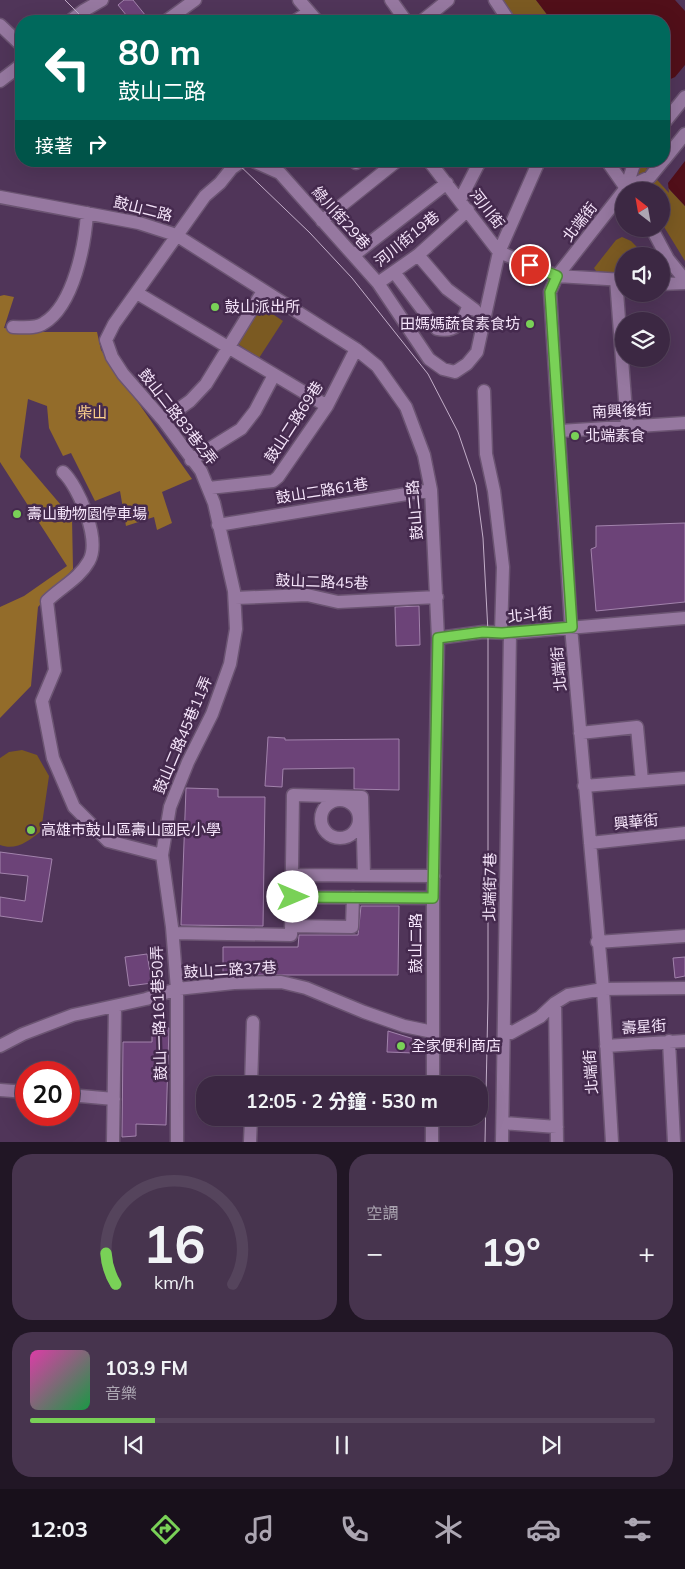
<!DOCTYPE html>
<html lang="zh-TW">
<head>
<meta charset="utf-8">
<style>
	:root { --surface:#3c2843; --page:#47344e; --text:#f1f3f6; --muted:#aca6b2; --line:#55445c; --accent:#79d157 }
	body { margin:0; font-family:Mulish,"Noto Sans TC",sans-serif; background:var(--page); color:var(--text); height:100vh; display:flex; flex-direction:column; font-size:19px; white-space:nowrap }
	* { box-sizing:border-box; margin:0 }
	p { font-size:16px; color:var(--muted) }
	.icon { flex:none; width:28px; height:28px; fill:none; stroke:currentColor; stroke-width:2; stroke-linecap:round; stroke-linejoin:round }
	.map { position:relative; height:1142px; overflow:hidden }
	.details { display:flex; flex-direction:column; gap:12px; padding:12px; background:#211625; flex:1 }
	.details>* { flex:none }
	.top-card { position:absolute; left:15px; top:15px; width:655px; height:152px; border-radius:20px; box-shadow:0 5px 20px #0002,0 0 0 1px var(--line); background:#00695c; color:#fff; overflow:hidden }
	.needle { width:32px; rotate:329deg }
	.buttons { position:absolute; left:615px; top:182px; display:grid; gap:10px }
	.buttons a { display:grid; place-items:center; width:55px; height:55px; border-radius:50%; background:var(--surface); box-shadow:0 5px 20px #0002,0 0 0 1px var(--line); font-size:25px }
	.speed { position:absolute; left:15px; top:1061px; display:flex; gap:10px; font-size:25px; font-weight:700; text-align:center }
	.speed>* { display:grid; place-content:center; width:65px; height:65px; border-radius:50%; background:var(--surface); box-shadow:0 5px 20px #0002,0 0 0 1px var(--line); line-height:1 }
	.speed .limit { border:8px solid #d22; background:#fff; color:#111 }
	.pin { position:absolute; display:grid; place-items:center; width:42px; height:42px; color:#fff; margin:-21px; border:2px solid #fff; border-radius:50%; box-shadow:0 1px 5px #0007 }
	.me { position:absolute; width:55px; margin:-28px; rotate:90deg; stroke-linejoin:round; filter:drop-shadow(0 0 4px #0008) }
	.turn { display:flex; align-items:center; gap:18px; height:105px; padding:0 20px; font-size:22px }
	.turn .icon { width:65px; height:65px; stroke-width:2.5 }
	.turn b { display:block; font-size:35px; line-height:42px }
	.then { display:flex; align-items:center; height:48px; padding:0 20px; background:#0003; gap:10px; font-size:19px }
	.big { font-size:38px; font-weight:700; line-height:1.1 }
	.details .widget { flex:1; display:flex; flex-direction:column; justify-content:center; gap:8px; min-width:0; padding:0 18px; border-radius:20px; background:var(--page) }
	.details .dial { align-items:center; gap:0 }
	.dial svg { height:130px; overflow:visible; fill:none; stroke:var(--line); stroke-width:7; stroke-linecap:round; text-anchor:middle }
	.dial text { fill:var(--text); stroke:none }
	.song { display:flex; align-items:center; gap:15px }
	.cover { width:60px; height:60px; border-radius:8px; background:linear-gradient(135deg,hsl(320 70% 55%),hsl(140 70% 35%)) }
	.played { height:5px; border-radius:2px; background:linear-gradient(90deg,var(--accent) 20%,var(--line) 20%) }
	.keys { display:flex; justify-content:space-around; direction:ltr }
	.heat { display:flex; justify-content:space-between; align-items:center; font-size:28px; direction:ltr }
	.details .tiles { flex:1; display:grid; gap:12px; grid-template-columns:1fr 1fr }
	.widget:last-child { grid-column:span 2 }
	.trip { position:absolute; left:196px; top:1076px; width:292px; height:50px; border-radius:20px; background:var(--surface); box-shadow:0 5px 20px #0002,0 0 0 1px var(--line); font-weight:700; line-height:50px; text-align:center }
	.tab-bar { display:flex; height:80px; justify-content:space-around; align-items:center; background:#18101b; color:var(--muted) }
	.tab-bar .icon { width:35px; height:35px }
	.tab-bar .current { color:var(--accent) }
	.tab-bar b { font-size:22px; color:var(--text) }
	.map>svg:first-child { display:block }
	.green { fill:#7b5a22 }
	.forest { fill:#936c2a }
	.water { fill:#510f19 }
	.pier { fill:#503559 }
	.building { fill:#6c4378; stroke:#a283ac }
	.lines { fill:none; stroke-linecap:round; stroke-linejoin:round }
	.minor-casing { stroke:#6b5472; stroke-width:15 }
	.minor { stroke:#9678a0; stroke-width:12 }
	.tram { stroke:#c3aec9; stroke-width:1 }
	.route-casing { stroke:#4f8839; stroke-width:12 }
	.route { stroke:#79d157; stroke-width:9 }
	.poi-dot { fill:#79d157; stroke:#452a4e; stroke-width:2 }
	.labels { text-anchor:middle; stroke-width:5; stroke-linejoin:round; paint-order:stroke }
	.street-label { font-size:15px; fill:#f6e5fb; stroke:#452a4e }
	.poi-label { font-size:15px; fill:#f6e5fb; stroke:#452a4e; text-anchor:start }
	.park-label { font-size:15px; fill:#ffd28d; stroke:#452a4e }
</style>
</head>
<body>
<div class="map">
<svg width="685" height="1142" viewBox="0 0 685 1142">
	<rect width="100%" height="100%" fill="#503559"/>
	<!-- green -->
	<path class="green" d="M501,0h35l16,21h-36z
		M624,161h19l42,45v55l-24,-39v-31h-18z
		M622,237l9,4 15,15h-22v18l-28,-3 -2,-3 22,-28z
		M259,305l24,16 -24,37 -24,-16z
		M22,750l15,5 12,21 -8,55c-12,10 -25,20 -41,14v-87l9,-6z"/>
	<!-- forest -->
	<path class="forest" d="M4,295l10,2 -10,31 32,4h61l4,18 91,129 -30,13 10,31 -15,7 -3,-13 -28,9 -6,-35 -25,10 -24,-48 -8,3 -14,-28 -2,-22 -19,-7 -8,58 52,61 1,51 -35,38 -7,79 -31,32v-111l24,-11 43,-30 -67,-104v-166z"/>
	<!-- water -->
	<path class="water" d="M536,0h139l10,11v195l-42,-45h21v-140h-112z"/>
	<!-- pier -->
	<path class="pier" d="M685,65v96l-17,22 1,10 -29,-32h24v-79l11,-5z"/>
	<!-- building -->
	<path class="building" d="M124,0h9l17,21h-19l-13,-16z
		M685,523v79l-89,9 -5,-62 5,-2v-21z
		M419,606l1,39 -24,1 -1,-39z
		M268,737l17,1v2l114,-1v51l-45,-1v-21l-71,1 -1,18 -17,-1z
		M186,788l32,1v8h47l-2,129 -82,-1z
		M0,852l52,7 -10,63 -42,-6v-19l25,4 3,-25 -28,-3z
		M361,906h38l-1,69h-175v-28h75l1,-12h59z
		M147,954l5,29 -23,3 -4,-29z
		M685,957v19l-10,2 -2,-20z
		M152,1027l17,1 -3,97 -30,-1v12l-14,1 1,-95h29z
		M388,1031l26,8v14l-27,-1z"/>
	<g class="lines">
		<!-- minor casing -->
		<g class="minor-casing">
			<path id="minor" d="M299,0l18,21
				M391,0l15,21
				M495,0l14,21
				M70,21l13,-10 19,-11
				M166,21l29,-21
				M295,21l14,-9
				M422,21l26,-21
				M0,25l21,20
				M0,81l21,-16
				M664,123l21,-26
				M664,160l21,-26
				M253,161l27,12 98,110
				M354,161l2,2
				M429,161l70,91 58,24 67,4
				M607,161l21,30
				M626,188l24,-11 13,-16
				M0,197l139,26 37,12 180,114 21,17 29,41 18,48 7,35 7,148 -5,260v187
				M460,200l20,-39
				M468,210l-50,45 -40,28 51,76 14,10 12,3 12,-8 10,-12 22,-100 40,-91
				M322,221l75,-60
				M652,229l16,30 17,21
				M354,255l93,-72
				M418,255l29,34 28,21
				M394,272l43,57c18,4 27,-7 31,-23
				M616,279l11,147
				M661,284l24,-1
				M137,293l190,113
				M13,327c10,0 23,2 31,-4 30,-18 41,-79 43,-110
				M484,391l2,63 8,37 9,76 -2,66
				M163,420l27,-19 16,-17 57,-93
				M560,431l125,-8
				M191,460l50,-31 14,-18 19,-36
				M63,472c16,15 38,68 26,89 -10,18 -28,26 -42,40l8,69 -13,31 11,57 21,49 34,34 54,14
				M209,488l64,-7 5,-4 49,-71 29,-57
				M218,525l213,-35
				M235,598l72,-3 31,7 99,-5
				M438,638l45,-6 27,1 175,-15
				M580,733l57,-6 5,54
				M584,786l101,-8
				M321 819a19 19 0 1 1 38 0a19 19 0 1 1-38 0Z
				M590,843l95,-10
				M293,875l141,1
				M293,897l140,1
				M291,926l61,1 1,-30
				M173,933l118,2 2,-140 69,2 2,78
				M597,942l88,-6
				M555,1003l2,139
				M504,1027l7,6 29,-16 15,-14 13,-8 35,-6 82,-1
				M669,1041l5,101
				M0,1046l23,-12 50,-19 73,-16 31,-10 57,-6 47,-1 25,6 58,24 40,14 29,6
				M606,1046l79,-5
				M251,1085l2,-63
				M0,1090l26,2
				M69,1095l45,4
				M503,1123l54,4
				M113,1142l2,-136
				M177,1142v-153l-5,-62 -10,-72 8,-48 18,-45 24,-48 18,-50 6,-35 -2,-38 -20,-88 -13,-32 -38,-51 -40,-46 -11,-17 -6,-17 8,-16 91,-128 15,-13 12,-15 10,-7
				M250,1142l1,-24
				M432,1142v-24
				M502,1142l8,-509
				M612,1142l-9,-153 -32,-362 -21,-335 7,-16 69,-88 9,-27"/>
		</g>
		<!-- minor -->
		<use href="#minor" class="minor"/>
		<!-- tram -->
		<path class="tram" d="M65,0l21,21
			M235,161l75,72 42,45 76,96 30,58 18,53 7,53 5,94v367l-3,143"/>
	</g>
	<g class="lines">
		<!-- route casing -->
		<g class="route-casing">
			<path id="route" d="M293,897l140,1 5,-260 45,-6 19,1 70,-6 -22,-335 7,-16 -27,-11"/>
		</g>
		<!-- route -->
		<use href="#route" class="route"/>
	</g>
	<!-- markers -->
	<g class="poi-dot">
		<circle cx="215" cy="307" r="5"/>
		<circle cx="530" cy="324" r="5"/>
		<circle cx="575" cy="436" r="5"/>
		<circle cx="17" cy="514" r="5"/>
		<circle cx="31" cy="830" r="5"/>
		<circle cx="401" cy="1046" r="5"/>
	</g>
	<g class="labels">
		<!-- street labels -->
		<g class="street-label">
			<text transform="translate(143 209) rotate(14)" y="5">鼓山二路</text>
			<text transform="translate(487 209) rotate(52)" y="5">河川街</text>
			<text transform="translate(341 218) rotate(48)" y="5">綠川街29巷</text>
			<text transform="translate(580 222) rotate(-52)" y="5">北端街</text>
			<text transform="translate(407 239) rotate(-39)" y="5">河川街19巷</text>
			<text transform="translate(622 411) rotate(-3)" y="5">南興後街</text>
			<text transform="translate(178 417) rotate(52)" y="5">鼓山二路83巷2弄</text>
			<text transform="translate(294 422) rotate(-57)" y="5">鼓山二路69巷</text>
			<text transform="translate(322 491) rotate(-9)" y="5">鼓山二路61巷</text>
			<text transform="translate(415 510) rotate(-95)" y="5">鼓山二路</text>
			<text transform="translate(322 582) rotate(2)" y="5">鼓山二路45巷</text>
			<text transform="translate(530 615) rotate(-5)" y="5">北斗街</text>
			<text transform="translate(559 669) rotate(-95)" y="5">北端街</text>
			<text transform="translate(183 735) rotate(-67)" y="5">鼓山二路45巷11弄</text>
			<text transform="translate(636 822) rotate(-6)" y="5">興華街</text>
			<text transform="translate(490 887) rotate(-89)" y="5">北端街7巷</text>
			<text transform="translate(416 943) rotate(-90)" y="5">鼓山二路</text>
			<text transform="translate(230 970) rotate(-3)" y="5">鼓山二路37巷</text>
			<text transform="translate(159 1013) rotate(-92)" y="5">鼓山一路161巷50弄</text>
			<text transform="translate(644 1027) rotate(-4)" y="5">壽星街</text>
			<text transform="translate(591 1072) rotate(-94)" y="5">北端街</text>
		</g>
		<!-- poi labels -->
		<g class="poi-label">
			<text x="225" y="312">鼓山派出所</text>
			<text x="520" y="329" text-anchor="end">田媽媽蔬食素食坊</text>
			<text x="585" y="441">北端素食</text>
			<text x="27" y="519">壽山動物園停車場</text>
			<text x="41" y="835">高雄市鼓山區壽山國民小學</text>
			<text x="411" y="1051">全家便利商店</text>
		</g>
		<!-- park labels -->
		<g class="park-label">
			<text x="92" y="418">柴山</text>
		</g>
	</g>
</svg>
<div class="buttons">
<a><svg class="needle" viewBox="-14 -14 28 28"><path d="M0-13l5 13h-10z" fill="#e53935"/><path d="M0 13l5-13h-10z" fill="#aca6b2"/></svg></a>
<a><svg class="icon" aria-label="sound" viewBox="0 0 24 24"><path d="M4 9h4l5-4v14l-5-4H4zM17 9q2 3 0 6"/></svg></a>
<a><svg class="icon" aria-label="layers" viewBox="0 0 24 24"><path d="M12 4l9 5-9 5-9-5zM3 14l9 5 9-5"/></svg></a>
</div>
<div class="speed"><div class="limit">20</div></div>
<div class="pin" style="left:530px;top:265px;background:#d93025"><svg class="icon" aria-label="arrive" viewBox="0 0 24 24"><path d="M6 21V4h12l-3 4 3 4H6"/></svg></div>
<svg class="me" style="left:293px;top:897px" viewBox="-20 -20 40 40"><circle r="19" fill="#fff"/><path d="M0-13L10 11 0 6-10 11z" fill="#79d157"/></svg>
<div class="trip">12:05 · 2 分鐘 · 530 m</div>
<div class="top-card">
<div class="turn"><svg class="icon" aria-label="left" viewBox="0 0 24 24"><path d="M17 20v-9H6M10 6l-5 5 5 5"/></svg><div><b>80 m</b>鼓山二路</div></div>
<div class="then">接著<svg class="icon" aria-label="right" viewBox="0 0 24 24"><path d="M7 20v-9h11M14 6l5 5-5 5"/></svg></div>
</div>
</div>
<section class="details">
<div class="tiles">
<div class="widget dial"><svg viewBox="0 0 100 80">
<path d="M14 69A42 42 0 1 1 86 69"/>
<path d="M14 69A42 42 0 0 1 8 50" stroke="#79d157"/>
<text x="50" y="56" font-size="32" font-weight="700">16</text>
<text x="50" y="72" font-size="11">km/h</text>
</svg></div>
<div class="widget"><p>空調</p>
<div class="heat"><a>−</a><b class="big">19°</b><a>+</a></div>
</div>
<div class="widget">
<div class="song"><i class="cover"></i><div><b>103.9 FM</b><p>音樂</p></div></div>
<div class="played"></div>
<div class="keys"><svg class="icon" aria-label="previous" viewBox="0 0 24 24"><path d="M18 5L8 12l10 7zM5 5v14"/></svg><svg class="icon" aria-label="pause" viewBox="0 0 24 24"><path d="M8 5v14M16 5v14"/></svg><svg class="icon" aria-label="next" viewBox="0 0 24 24"><path d="M6 5l10 7-10 7zM19 5v14"/></svg></div>
</div>
</div>
</section>
<nav class="tab-bar">
<b>12:03</b>
<svg class="icon current" aria-label="directions" viewBox="0 0 24 24"><path d="M12 3l9 9-9 9-9-9zM9 14v-3h6M13 9l2 2-2 2"/></svg>
<svg class="icon" aria-label="music" viewBox="0 0 24 24"><path d="M9 18V5l10-2v13"/><circle cx="6" cy="18" r="3"/><circle cx="16" cy="16" r="3"/></svg>
<svg class="icon" aria-label="phone" viewBox="0 0 24 24"><path d="M5 4h4l2 5-3 2q2 4 5 5l2-3 5 2v4C11 20 4 13 5 4z"/></svg>
<svg class="icon" aria-label="climate" viewBox="0 0 24 24"><path d="M12 3v18M4 7l16 10M4 17L20 7"/></svg>
<svg class="icon" aria-label="car" viewBox="0 0 24 24"><path d="M5 17H2v-5l4-1 3-4h7l3 4 3 1v5h-3M9 17h6M6 11h13"/><circle cx="7" cy="17" r="2"/><circle cx="17" cy="17" r="2"/></svg>
<svg class="icon" aria-label="filters" viewBox="0 0 24 24"><path d="M4 7h16M4 17h16"/><circle cx="9" cy="7" r="2"/><circle cx="15" cy="17" r="2"/></svg>
</nav>
</body>
</html>
